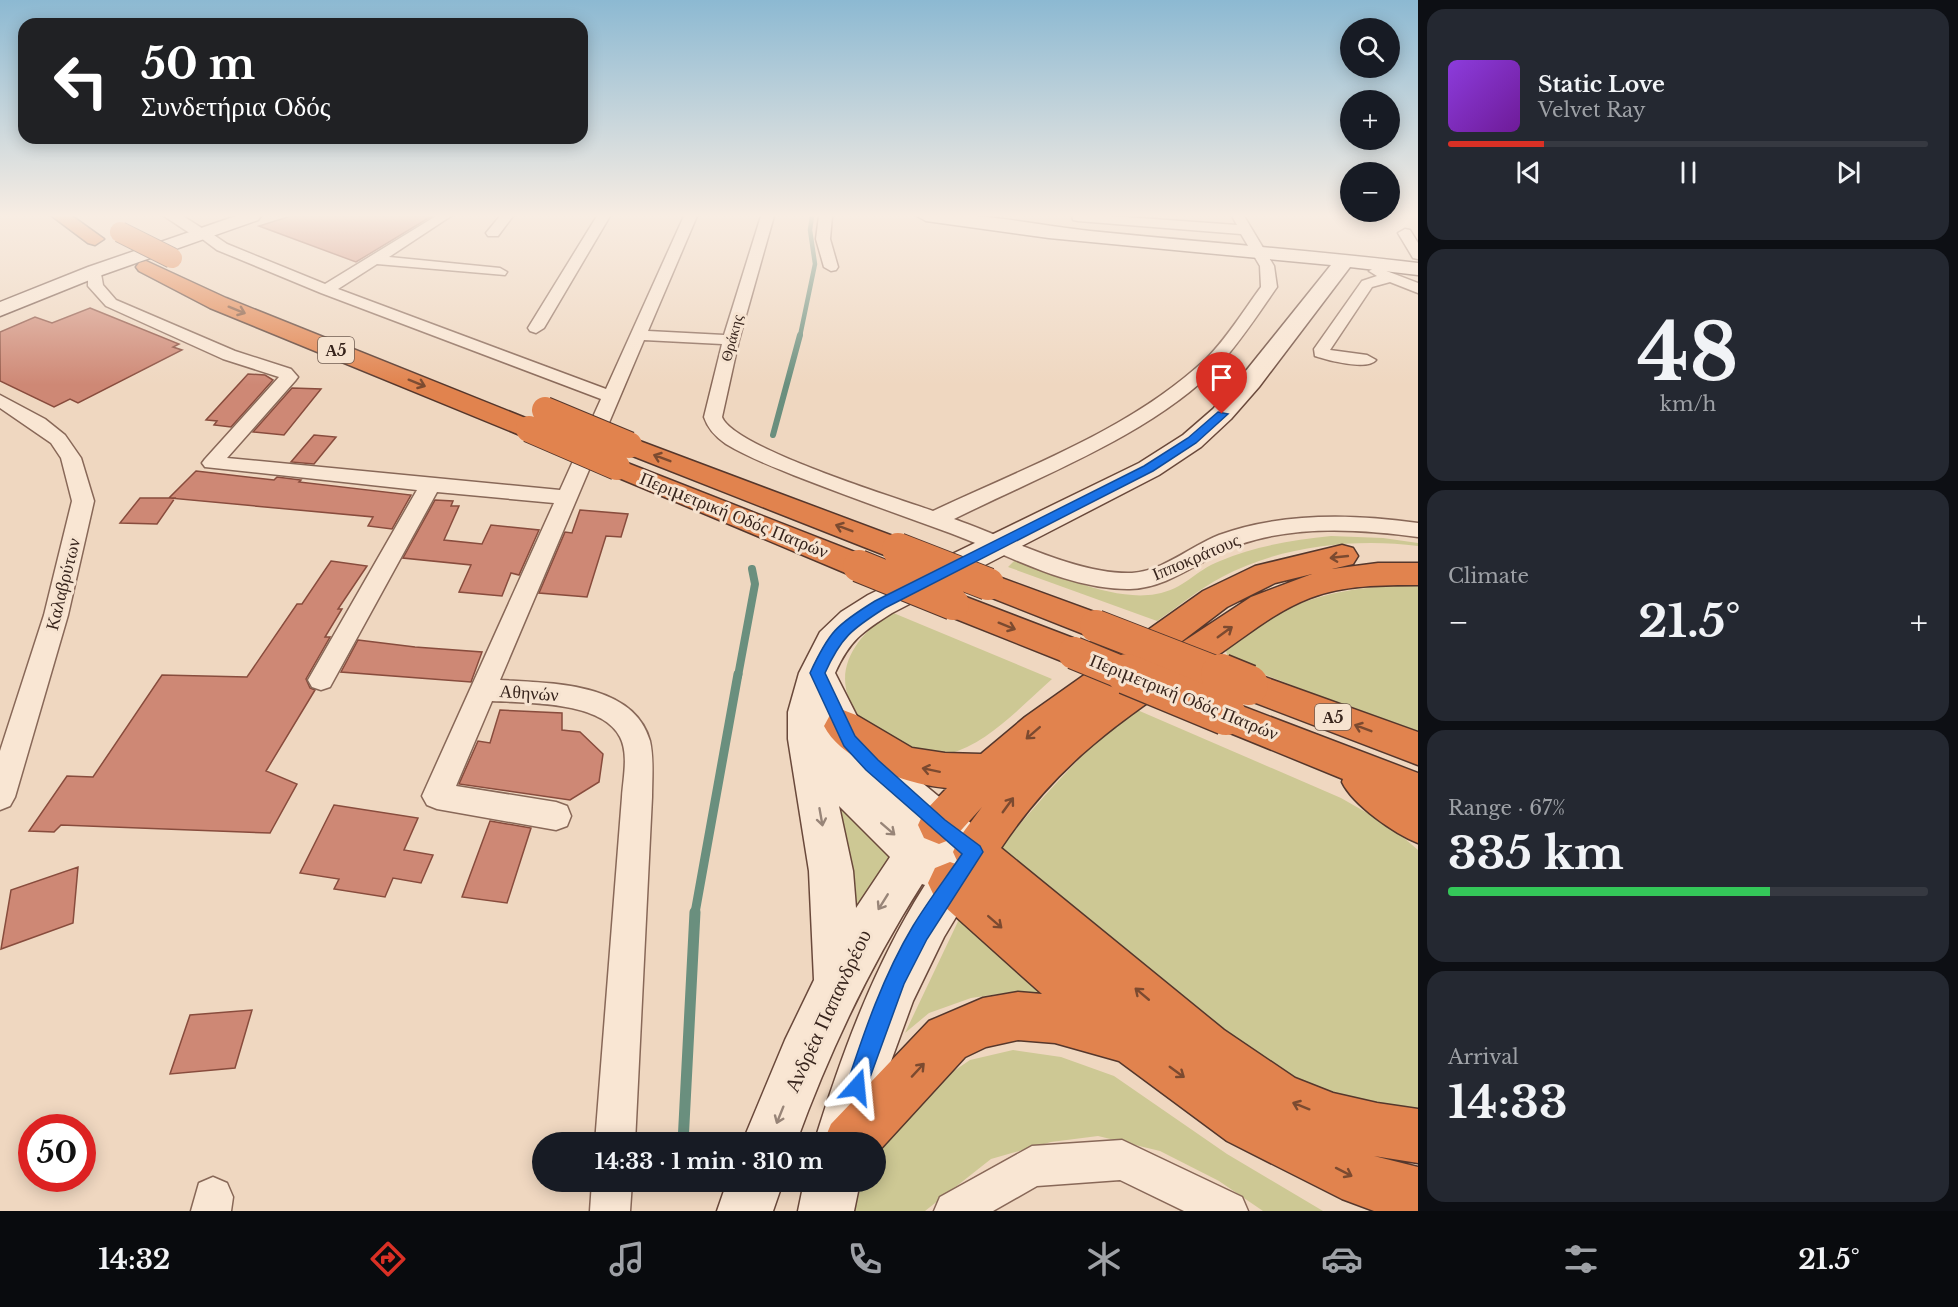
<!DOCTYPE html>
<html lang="en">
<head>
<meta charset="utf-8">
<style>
	:root { --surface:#171b24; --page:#242831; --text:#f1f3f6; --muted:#9ea1a6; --line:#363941; --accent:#d93025 }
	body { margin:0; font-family:"Libre Baskerville",serif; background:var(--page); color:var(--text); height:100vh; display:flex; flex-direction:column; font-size:22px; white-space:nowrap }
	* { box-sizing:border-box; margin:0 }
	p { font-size:20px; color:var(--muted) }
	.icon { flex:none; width:33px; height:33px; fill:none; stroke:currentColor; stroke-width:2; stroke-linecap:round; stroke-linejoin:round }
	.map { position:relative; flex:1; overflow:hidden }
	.sheet { display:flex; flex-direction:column; gap:9px; padding:9px; background:#0d0f14; width:540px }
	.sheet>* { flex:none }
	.top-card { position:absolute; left:18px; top:18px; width:570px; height:126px; border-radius:18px; box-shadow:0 3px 15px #0003; background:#202124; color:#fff; overflow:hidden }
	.fabs { position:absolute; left:1340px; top:18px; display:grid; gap:12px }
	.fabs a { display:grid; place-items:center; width:60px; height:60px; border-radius:50%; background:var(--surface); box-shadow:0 3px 15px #0003; font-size:30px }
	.speed { position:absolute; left:18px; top:1114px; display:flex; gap:12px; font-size:30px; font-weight:700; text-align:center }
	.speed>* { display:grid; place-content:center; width:78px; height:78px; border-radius:50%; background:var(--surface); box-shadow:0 3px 15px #0003; line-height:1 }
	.speed .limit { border:9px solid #d22; background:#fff; color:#111 }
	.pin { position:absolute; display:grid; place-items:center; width:51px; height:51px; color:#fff; margin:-62px -26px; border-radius:50% 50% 50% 0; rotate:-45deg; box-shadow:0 0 6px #0007 }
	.pin .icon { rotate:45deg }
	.me { position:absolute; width:66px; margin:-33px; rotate:18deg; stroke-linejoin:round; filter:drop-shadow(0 0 4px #0008) }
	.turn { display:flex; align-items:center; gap:21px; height:126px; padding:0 24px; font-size:27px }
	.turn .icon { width:78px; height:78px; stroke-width:2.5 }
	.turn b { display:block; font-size:42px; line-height:51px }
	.big { font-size:45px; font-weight:700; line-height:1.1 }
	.sheet .card { flex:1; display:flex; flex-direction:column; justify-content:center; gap:9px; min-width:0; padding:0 21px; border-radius:18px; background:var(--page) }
	.sheet .dial { align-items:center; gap:0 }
	.dial b { font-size:78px; line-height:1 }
	.song { display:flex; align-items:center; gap:18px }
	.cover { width:72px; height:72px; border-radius:9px; background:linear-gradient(135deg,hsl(270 70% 55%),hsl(280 70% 35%)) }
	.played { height:6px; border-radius:3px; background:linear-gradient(90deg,var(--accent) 20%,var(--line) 20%) }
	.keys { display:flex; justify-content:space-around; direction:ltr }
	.heat { display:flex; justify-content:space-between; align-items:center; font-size:33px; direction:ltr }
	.charge { height:9px; border-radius:4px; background:linear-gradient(90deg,#34c759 67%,var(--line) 0) }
	.trip { position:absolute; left:532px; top:1132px; width:354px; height:60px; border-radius:30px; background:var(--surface); box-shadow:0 3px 15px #0003; font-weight:700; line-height:60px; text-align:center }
	.tab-bar { display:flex; height:96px; justify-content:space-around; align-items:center; background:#090b0e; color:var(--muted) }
	.tab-bar .icon { width:42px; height:42px }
	.tab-bar .active { color:var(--accent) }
	.tab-bar b { font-size:27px; color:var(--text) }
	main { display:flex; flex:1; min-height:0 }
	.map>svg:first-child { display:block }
	.green { fill:#cdc894 }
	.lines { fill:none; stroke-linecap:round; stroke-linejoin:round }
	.stream-far4 { stroke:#6a8f7e; stroke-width:4.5 }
	.stream-far3 { stroke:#6a8f7e; stroke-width:6 }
	.stream-far2 { stroke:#6a8f7e; stroke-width:8 }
	.stream-far1 { stroke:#6a8f7e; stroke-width:9 }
	.stream { stroke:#6a8f7e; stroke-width:11 }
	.building { fill:#ce8875; stroke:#884c3d; stroke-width:1.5 }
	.minor-casing { stroke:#886858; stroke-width:3 }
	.tertiary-casing { stroke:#886858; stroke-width:3 }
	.secondary-casing { stroke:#6a493b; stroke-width:3 }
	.motorway-casing { stroke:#55372c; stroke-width:3 }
	.minor { fill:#f9e6d3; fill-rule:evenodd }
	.tertiary { fill:#f9e6d3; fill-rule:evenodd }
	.secondary { fill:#f9e6d3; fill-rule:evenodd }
	.motorway { fill:#e1834e; fill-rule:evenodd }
	.motorway-bridge-far3-casing { stroke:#55372c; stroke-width:22; stroke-linecap:butt }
	.motorway-bridge-far2-casing { stroke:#55372c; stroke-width:28; stroke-linecap:butt }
	.motorway-bridge-far1-casing { stroke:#55372c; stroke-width:34; stroke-linecap:butt }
	.motorway-bridge-casing { stroke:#55372c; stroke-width:43; stroke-linecap:butt }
	.motorway-bridge-far3 { stroke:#e1834e; stroke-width:20 }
	.motorway-bridge-far2 { stroke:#e1834e; stroke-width:26 }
	.motorway-bridge-far1 { stroke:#e1834e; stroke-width:32 }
	.motorway-bridge { stroke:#e1834e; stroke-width:40 }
	.oneway { stroke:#7b4a30 }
	.oneway2 { stroke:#988578 }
	.route { fill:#1a73e8; stroke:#114b97; stroke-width:1.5 }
	.labels { text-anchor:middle; stroke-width:6; stroke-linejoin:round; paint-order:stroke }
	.far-street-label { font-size:15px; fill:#37241c; stroke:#f6e3d0 }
	.shield { fill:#f6e3d0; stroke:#705d52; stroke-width:1.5 }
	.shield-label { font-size:16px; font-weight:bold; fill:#37241c }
	.street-label { font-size:18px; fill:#37241c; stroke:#f6e3d0 }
	.near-street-label { font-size:21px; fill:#37241c; stroke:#f6e3d0 }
</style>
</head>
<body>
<main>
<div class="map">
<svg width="1418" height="1211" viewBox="0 0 1418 1211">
	<rect width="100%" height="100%" fill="#efd7c0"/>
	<!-- green -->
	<path class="green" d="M1331,536l52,2 35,5v3c-64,-8 -138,0 -196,31 -23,12 -44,30 -65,44l-149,-54 7,-7c40,14 99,42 141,34 29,-5 38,-23 64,-33 35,-15 73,-21 111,-25z
		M1418,585v149l-189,-73 -3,-10c7,-10 18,-16 28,-23 50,-35 105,-42 164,-43z
		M891,612l161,67c-31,27 -63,64 -104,75 -21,6 -38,-3 -56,-14 -9,-6 -24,-12 -30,-20 -36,-43 -9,-82 29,-108z
		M1135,709l206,89 49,28 28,24v267l-125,-26 -298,-237c43,-52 87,-103 140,-145z
		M833,797l60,54 -39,66z
		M962,913l107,91 -49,-13 -49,7 -42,15 -24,20z
		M1013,1050l48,7 53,19 113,78 96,57h-60l-44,-30 -59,-30 -62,-15 -47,6 -60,17 -66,52h-76l15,-29h12v-24l9,-18 39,-49 46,-31z"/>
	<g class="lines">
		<!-- stream-far4 -->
		<path class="stream-far4" d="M800,336l15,-72 -5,-34 2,-14"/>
		<!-- stream-far3 -->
		<path class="stream-far3" d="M773,435l27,-100"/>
		<!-- stream-far2 -->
		<path class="stream-far2" d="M738,676l17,-92 -3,-15"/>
		<!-- stream-far1 -->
		<path class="stream-far1" d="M695,913l43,-239"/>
		<!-- stream -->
		<path class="stream" d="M683,1143l12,-231"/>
	</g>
	<!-- building -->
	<path class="building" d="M291,216h141l-76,46 -97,-36z
		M90,308l89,36 -6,3 9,3 -104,53 -8,-4 -16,8 -54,-26v-49l35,-15 17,6z
		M248,374l17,1 8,5 -42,47 -17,-2 3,-4 -11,-1z
		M292,388l29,1 -37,46 -31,-3z
		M314,435l22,2 -22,27 -23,-2z
		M196,471l78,9 3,-3 24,3 -2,2 112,13 -19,34 -24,-3 5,-9 -204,-19z
		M140,498h35l-18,26 -37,-1z
		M435,500l18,1 -2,5h8l-15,34 38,4 9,-19 48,5 -20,45 -8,-2 -9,23 -43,-4 12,-27 -68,-7z
		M580,510l48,4 -7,23 -15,-1 -19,61 -48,-4 26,-61 7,1z
		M331,561l36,5 -29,43h4l-17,28h5l-24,42 4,9 5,2 -49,81 31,13 -27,49 -209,-8 -7,7 -25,-1 38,-55 26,1 69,-102 85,2 50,-73h5z
		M358,640l57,7 67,5 -11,30 -130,-10z
		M500,710l62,3v17l18,2 23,22 -4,28 -29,18 -111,-16 19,-43 12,2z
		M334,805l84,13 -14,32 29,5 -12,28 -28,-5 -8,19 -51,-8 5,-10 -39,-6z
		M490,821l41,7 -24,75 -45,-6z
		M78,867l-5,56 -72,26 10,-59z
		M252,1010l-17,58 -65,6 20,-59z"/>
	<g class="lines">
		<!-- minor casing -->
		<g class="minor-casing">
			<path id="minor" d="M436,216h15l-62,41 111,11 7,4 -2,3 -128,-11 -39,25 268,100 78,-173h13l-49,115 76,4 37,-119h13l-35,124 -17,77c12,31 174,81 211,94 93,-44 197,-81 273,-152 21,-21 38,-49 55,-72l-1,-21 -19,-32 -163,-13 -5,-1 -1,-4h39l126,9 -5,-9h12l30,50 3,21c-18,26 -37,55 -58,78 -64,68 -181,112 -265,154 52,18 123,56 178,54 31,-2 59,-27 87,-38 63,-23 134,-21 199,-12v14c-58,-8 -123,-12 -180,8 -36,13 -68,43 -108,44 -62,1 -123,-35 -180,-56 -50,-18 -100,-36 -149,-55 -25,-10 -52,-20 -75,-34 -10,-7 -18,-15 -22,-27l18,-73 -78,-4 -144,340c49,3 134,2 150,61 4,18 2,38 2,56l-17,346h-40l27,-346c1,-18 7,-43 -2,-60 -18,-36 -93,-34 -128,-36l-36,85 100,16 11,4 4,10 -4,10 -11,4 -119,-21 -10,-4 -5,-9 132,-293 -117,-11 -107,195 -9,3 -9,-3 -4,-7 4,-7 105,-183 -212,-23 -3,-4 3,-4 74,-82 -56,-18 -117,-53 -18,-20v-15l7,-4 5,1 3,17 13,15 119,51 56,18 7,8 -3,4 -68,77 333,32 41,-91 -280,-106 -104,-43 -24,-18 2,-3h10l22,15 98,40z
				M500,216h13l-15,20h-10l-2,-3z
				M597,216h13l-66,112 -8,5 -6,-2 -2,-3z
				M819,216h13l-2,23 8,28 -2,3 -5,1 -7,-4 -8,-28z
				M1405,229l5,1 8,13v16l-5,-1 -15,-25z
				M1376,267l42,16v10l-28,-11 -18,5 -42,63 37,5 9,5c-9,11 -49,0 -61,-4l-1,-7 48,-68 15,-5 -8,-5z
				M0,395l45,24 20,16 16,23 13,43 -26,114 -53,182 -5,9 -10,4v-59l44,-136 28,-114 -11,-43 -10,-15 -51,-35z
				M1122,1140l120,57 6,14h-64l-64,-31 -83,6 -44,25h-59l6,-14 92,-51z
				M213,1177l14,6 6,14 -2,14h-40l8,-28z
				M592,1182h40l-2,29h-40z"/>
		</g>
		<!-- tertiary casing -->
		<g class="tertiary-casing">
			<path id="tertiary" d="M164,216h19l25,16 -2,4h-12z"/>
		</g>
		<!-- secondary casing -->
		<g class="secondary-casing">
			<path id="secondary" d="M236,216h25l-3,4 -156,55 -102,41v-14l88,-35z
				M917,216c54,-6 118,9 173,15 109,11 219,19 328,32v12l-68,-8 -91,120 -28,32 -30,28 -42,28 -267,138c-30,19 -42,27 -57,60l29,57 22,23 103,85 6,14 -51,85 -31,64 -23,63 -22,79h-54c28,-90 60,-178 111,-258l-3,-1c-52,82 -93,168 -126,259h-54l43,-103 29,-60 -5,-109 -21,-132v-27l11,-39 21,-41 21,-20 27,-17 271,-132 44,-28 30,-26 28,-32 90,-112 -282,-27 -123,-17zM839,806l51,51 -34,51 -3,-37z
				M727,1182h56l-10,29h-56z
				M804,1182h56l-6,29h-56z"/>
		</g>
		<!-- motorway casing -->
		<g class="motorway-casing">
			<path id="motorway" d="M52,216h20l32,23 -9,6 -7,-2z
				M146,261l80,37 312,125 4,6 -4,6 -9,2 -9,-2 -310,-127 -71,-37 -3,-4 3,-4z
				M629,437l280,105 4,7 -4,7 -11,4 -11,-4 -267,-105 -4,-6 4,-6z
				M617,459l253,99 5,8 -5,8 -11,3 -11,-3 -241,-101 -4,-6 4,-6z
				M1342,545l11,3 5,8 -5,8 -21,5 46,-6h40v22c-36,0 -74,0 -108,13 -34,13 -60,35 -89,55 -89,60 -159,103 -220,195l223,182 71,48 38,15 44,10 41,6v54l-44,-7 44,11v44h-44l-32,-12 -115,-58 -108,-80 -64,-18 -37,-3 -32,7 -21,10 -89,97v-11h-53l8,-19 98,-103 54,-23 35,-6 24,2 -107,-96 -7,-15 7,-15 15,-6 9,3 -6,-13 6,-14 23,-31 -28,31 -15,6 -15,-6 -6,-13 6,-13 23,-24c-38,-3 -105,-26 -123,-62l6,-11 13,-5 13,5 56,33 33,5 36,1 44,-37 178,-126 52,-25zM1312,574l-61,23 -82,54 58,-44 48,-24z
				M988,573l120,44 5,9 -5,9 -12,4 -119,-47 -5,-8 5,-8z
				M953,592l133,51 5,10 -5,10 -12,3 -133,-53 -4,-9 4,-9z
				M1248,671l170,61v33l-183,-70 -5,-10 5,-10z
				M1226,700l192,73v70c-23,-9 -65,-38 -76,-61l1,-3 -130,-53 -6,-11 6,-11z"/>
		</g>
		<!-- minor -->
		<use href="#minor" class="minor"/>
		<!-- tertiary -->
		<use href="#tertiary" class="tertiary"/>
		<!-- secondary -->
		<use href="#secondary" class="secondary"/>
		<!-- motorway -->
		<use href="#motorway" class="motorway"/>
		<!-- motorway-bridge-far3 casing -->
		<g class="motorway-bridge-far3-casing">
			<path id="motorway-bridge-far3" d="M120,232l52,26"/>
		</g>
		<!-- motorway-bridge-far2 casing -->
		<g class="motorway-bridge-far2-casing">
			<path id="motorway-bridge-far2" d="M545,410l84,35
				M529,429l88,38"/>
		</g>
		<!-- motorway-bridge-far1 casing -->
		<g class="motorway-bridge-far1-casing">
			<path id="motorway-bridge-far1" d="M898,549l90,35
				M859,566l94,38
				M1096,626l129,50
				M1074,653l56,23"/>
		</g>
		<!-- motorway-bridge casing -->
		<g class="motorway-bridge-casing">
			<path id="motorway-bridge" d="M1127,674l99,41
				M1221,674l27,11"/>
		</g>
		<!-- motorway-bridge-far3 -->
		<use href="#motorway-bridge-far3" class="motorway-bridge-far3"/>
		<!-- motorway-bridge-far2 -->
		<use href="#motorway-bridge-far2" class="motorway-bridge-far2"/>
		<!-- motorway-bridge-far1 -->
		<use href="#motorway-bridge-far1" class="motorway-bridge-far1"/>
		<!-- motorway-bridge -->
		<use href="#motorway-bridge" class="motorway-bridge"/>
	</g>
	<!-- one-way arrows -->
	<defs><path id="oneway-shaft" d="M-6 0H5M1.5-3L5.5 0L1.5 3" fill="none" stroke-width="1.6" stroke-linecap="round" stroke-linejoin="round" transform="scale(1.5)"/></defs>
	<g class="oneway">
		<use href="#oneway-shaft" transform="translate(237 310) rotate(22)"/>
		<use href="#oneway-shaft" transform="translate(417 383) rotate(22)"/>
		<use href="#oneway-shaft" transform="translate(662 458) rotate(-159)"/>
		<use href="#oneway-shaft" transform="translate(844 528) rotate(-159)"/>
		<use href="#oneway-shaft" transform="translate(1339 557) rotate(174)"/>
		<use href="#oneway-shaft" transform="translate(1007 626) rotate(22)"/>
		<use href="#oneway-shaft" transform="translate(1225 632) rotate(-36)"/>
		<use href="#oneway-shaft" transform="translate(1363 728) rotate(-159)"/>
		<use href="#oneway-shaft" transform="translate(1033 733) rotate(139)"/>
		<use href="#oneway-shaft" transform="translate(931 770) rotate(-168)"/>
		<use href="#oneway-shaft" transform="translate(1008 805) rotate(-54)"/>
		<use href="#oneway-shaft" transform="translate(995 922) rotate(41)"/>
		<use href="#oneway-shaft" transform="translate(1142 994) rotate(-140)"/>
		<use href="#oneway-shaft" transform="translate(918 1070) rotate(-47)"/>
		<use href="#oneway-shaft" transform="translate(1177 1072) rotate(36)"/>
		<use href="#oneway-shaft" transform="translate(1301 1106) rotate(-158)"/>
		<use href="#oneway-shaft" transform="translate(1344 1172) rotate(27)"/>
	</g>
	<g class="oneway2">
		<use href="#oneway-shaft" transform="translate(821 817) rotate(80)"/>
		<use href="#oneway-shaft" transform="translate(888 829) rotate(41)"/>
		<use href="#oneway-shaft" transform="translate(883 902) rotate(122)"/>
		<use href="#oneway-shaft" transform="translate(780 1115) rotate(112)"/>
	</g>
	<!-- sky -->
	<linearGradient id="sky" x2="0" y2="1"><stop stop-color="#8cb9d2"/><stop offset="0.56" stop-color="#f8ede3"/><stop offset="1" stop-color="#f8ede3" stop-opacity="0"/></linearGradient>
	<rect width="1418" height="385" fill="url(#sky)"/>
	<!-- route -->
	<path class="route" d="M1218,412l10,2 -32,29 -43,28 -268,137c-33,21 -44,29 -60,65l30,63 23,24 67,60 35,26 3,6 -56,87 -23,45 -40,110 -7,4 -8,-4 -3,-7c18,-55 37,-111 67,-161 15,-25 33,-48 49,-72l-96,-84 -22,-24 -34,-73c19,-41 26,-48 65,-72l269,-135 44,-28z"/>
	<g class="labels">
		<!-- far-street labels -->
		<g class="far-street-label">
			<text transform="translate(732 338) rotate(-75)" y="5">Θράκης</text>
		</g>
		<!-- shield labels -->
		<g class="shield">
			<rect x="318" y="337" width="36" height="26" rx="4.5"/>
			<rect x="1315" y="704" width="36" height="26" rx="4.5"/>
		</g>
		<g class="shield-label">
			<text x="336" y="356">Α5</text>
			<text x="1333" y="723">Α5</text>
		</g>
		<!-- street labels -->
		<g class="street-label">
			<text transform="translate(734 515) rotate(22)" y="6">Περιμετρική Οδός Πατρών</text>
			<text transform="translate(1196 557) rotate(-23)" y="6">Ιπποκράτους</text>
			<text transform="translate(63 584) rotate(-76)" y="6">Καλαβρύτων</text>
			<text transform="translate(529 693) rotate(4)" y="6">Αθηνών</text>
			<text transform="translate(1184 697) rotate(22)" y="6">Περιμετρική Οδός Πατρών</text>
		</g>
		<!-- near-street labels -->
		<g class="near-street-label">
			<text transform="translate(828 1011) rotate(-65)" y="7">Ανδρέα Παπανδρέου</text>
		</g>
	</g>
</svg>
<div class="fabs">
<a><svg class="icon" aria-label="search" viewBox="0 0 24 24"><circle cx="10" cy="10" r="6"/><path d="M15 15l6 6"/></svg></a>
<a>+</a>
<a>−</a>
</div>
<div class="speed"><div class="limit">50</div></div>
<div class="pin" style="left:1222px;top:414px;background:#d93025"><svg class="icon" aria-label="arrive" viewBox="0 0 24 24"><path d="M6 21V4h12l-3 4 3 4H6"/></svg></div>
<svg class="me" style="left:857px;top:1087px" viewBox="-20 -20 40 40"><path d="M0-17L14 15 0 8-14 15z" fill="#1a73e8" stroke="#fff" stroke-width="4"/></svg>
<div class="trip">14:33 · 1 min · 310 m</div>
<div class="top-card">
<div class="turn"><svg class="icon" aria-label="left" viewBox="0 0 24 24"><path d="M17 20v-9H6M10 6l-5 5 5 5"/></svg><div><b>50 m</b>Συνδετήρια Οδός</div></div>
</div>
</div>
<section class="sheet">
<div class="card">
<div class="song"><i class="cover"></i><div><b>Static Love</b><p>Velvet Ray</p></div></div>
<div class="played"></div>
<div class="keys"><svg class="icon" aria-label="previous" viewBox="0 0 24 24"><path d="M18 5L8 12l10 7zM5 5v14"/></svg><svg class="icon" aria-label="pause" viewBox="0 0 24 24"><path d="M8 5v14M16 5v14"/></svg><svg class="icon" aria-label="next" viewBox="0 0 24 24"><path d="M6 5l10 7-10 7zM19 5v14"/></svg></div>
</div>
<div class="card dial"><b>48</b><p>km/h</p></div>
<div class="card"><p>Climate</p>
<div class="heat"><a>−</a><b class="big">21.5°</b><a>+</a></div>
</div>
<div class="card"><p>Range · 67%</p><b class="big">335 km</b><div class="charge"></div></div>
<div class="card"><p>Arrival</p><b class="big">14:33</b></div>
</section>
</main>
<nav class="tab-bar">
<b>14:32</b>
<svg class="icon active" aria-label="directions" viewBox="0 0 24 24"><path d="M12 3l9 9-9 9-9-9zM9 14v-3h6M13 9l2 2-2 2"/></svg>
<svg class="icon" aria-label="music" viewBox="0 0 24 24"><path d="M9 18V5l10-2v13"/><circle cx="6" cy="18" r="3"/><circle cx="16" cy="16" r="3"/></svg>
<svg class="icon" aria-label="phone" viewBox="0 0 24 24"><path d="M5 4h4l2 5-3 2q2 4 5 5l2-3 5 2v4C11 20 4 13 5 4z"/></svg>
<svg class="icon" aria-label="climate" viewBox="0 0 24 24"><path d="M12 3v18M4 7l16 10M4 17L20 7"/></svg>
<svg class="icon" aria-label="car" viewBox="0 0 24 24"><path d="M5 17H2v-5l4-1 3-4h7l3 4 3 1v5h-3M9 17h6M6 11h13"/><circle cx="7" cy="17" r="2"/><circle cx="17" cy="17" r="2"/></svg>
<svg class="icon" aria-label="filters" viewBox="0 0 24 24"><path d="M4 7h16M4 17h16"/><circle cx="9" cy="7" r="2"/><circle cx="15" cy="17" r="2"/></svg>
<b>21.5°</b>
</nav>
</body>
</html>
